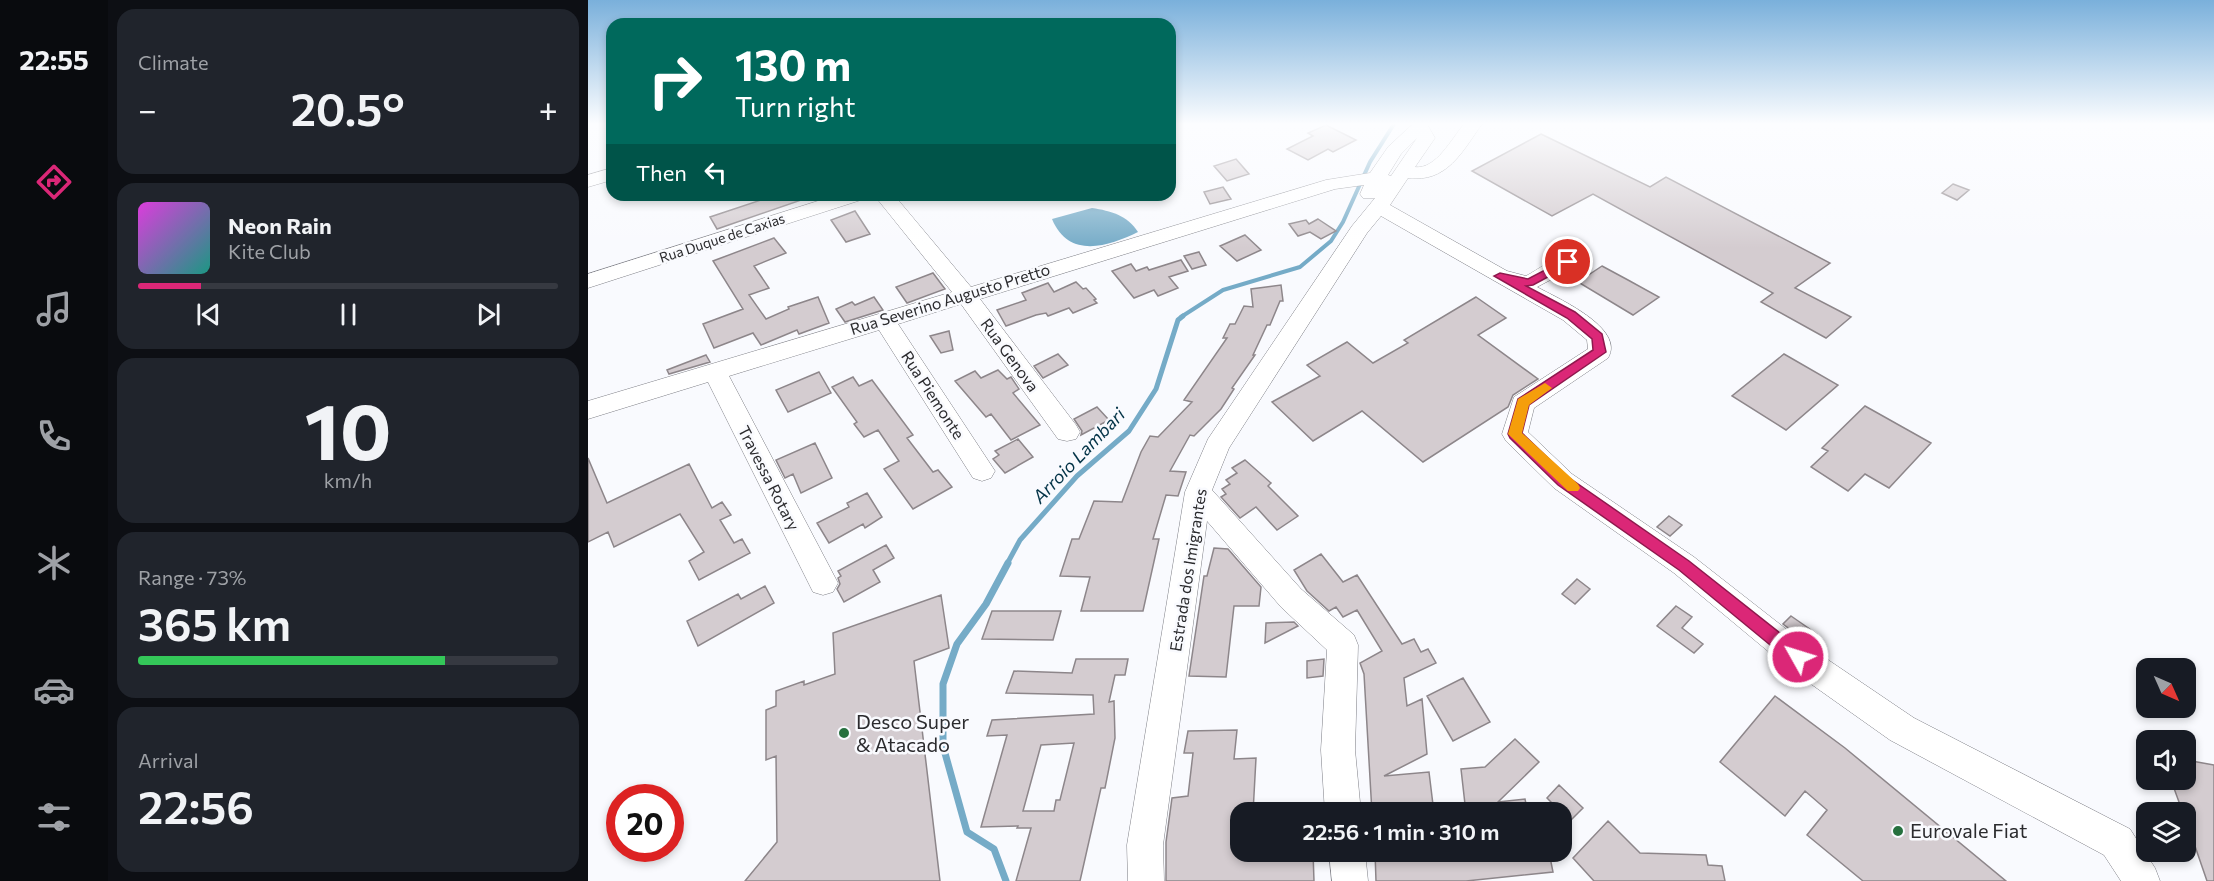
<!DOCTYPE html>
<html lang="en">
<head>
<meta charset="utf-8">
<style>
	:root { --surface:#171b24; --page:#20242c; --text:#f1f3f6; --muted:#9ea1a6; --line:#363941; --accent:#db2777 }
	body { margin:0; font-family:Commissioner,sans-serif; background:var(--page); color:var(--text); height:100vh; display:flex; flex-direction:column; font-size:22px; white-space:nowrap }
	* { box-sizing:border-box; margin:0 }
	p { font-size:20px; color:var(--muted) }
	.icon { flex:none; width:33px; height:33px; fill:none; stroke:currentColor; stroke-width:2; stroke-linecap:round; stroke-linejoin:round }
	.map { position:relative; flex:1; overflow:hidden }
	.sheet { display:flex; flex-direction:column; gap:9px; padding:9px; background:#0d0f14; width:480px }
	.sheet>* { flex:none }
	.hud { position:absolute; left:18px; top:18px; width:570px; height:183px; border-radius:18px; box-shadow:0 3px 9px #0003; background:#00695c; color:#fff; overflow:hidden }
	.needle { width:39px; rotate:135deg }
	.fabs { position:absolute; left:1548px; top:658px; display:grid; gap:12px }
	.fabs a { display:grid; place-items:center; width:60px; height:60px; border-radius:12px; background:var(--surface); box-shadow:0 3px 9px #0003; font-size:30px }
	.speed { position:absolute; left:18px; top:784px; display:flex; gap:12px; font-size:30px; font-weight:700; text-align:center }
	.speed>* { display:grid; place-content:center; width:78px; height:78px; border-radius:50%; background:var(--surface); box-shadow:0 3px 9px #0003; line-height:1 }
	.speed .limit { border:9px solid #d22; background:#fff; color:#111 }
	.pin { position:absolute; display:grid; place-items:center; width:51px; height:51px; color:#fff; margin:-26px; border:3px solid #fff; border-radius:50%; box-shadow:0 2px 6px #0007 }
	.me { position:absolute; width:66px; margin:-33px; rotate:309deg; stroke-linejoin:round; filter:drop-shadow(0 0 4px #0008) }
	.turn { display:flex; align-items:center; gap:21px; height:126px; padding:0 30px; font-size:27px }
	.turn .icon { width:78px; height:78px; stroke-width:2.5 }
	.turn b { display:block; font-size:42px; line-height:51px }
	.then { display:flex; align-items:center; height:57px; padding:0 30px; background:#0003; gap:12px; font-size:22px }
	.big { font-size:45px; font-weight:600; line-height:1.1 }
	.sheet .card { flex:1; display:flex; flex-direction:column; justify-content:center; gap:9px; min-width:0; padding:0 21px; border-radius:18px; background:var(--page) }
	.sheet .dial { align-items:center; gap:0 }
	.dial b { font-size:78px; line-height:1 }
	.song { display:flex; align-items:center; gap:18px }
	.cover { width:72px; height:72px; border-radius:9px; background:linear-gradient(135deg,hsl(300 70% 55%),hsl(170 70% 35%)) }
	.played { height:6px; border-radius:3px; background:linear-gradient(90deg,var(--accent) 15%,var(--line) 15%) }
	.keys { display:flex; justify-content:space-around; direction:ltr }
	.heat { display:flex; justify-content:space-between; align-items:center; font-size:33px; direction:ltr }
	.charge { height:9px; border-radius:4px; background:linear-gradient(90deg,#34c759 73%,var(--line) 0) }
	.trip { position:absolute; left:642px; top:802px; width:342px; height:60px; border-radius:18px; background:var(--surface); box-shadow:0 3px 9px #0003; font-weight:600; line-height:60px; text-align:center }
	main { display:flex; flex:1; min-height:0 }
	.menu { display:flex; flex-direction:column; width:108px; justify-content:space-around; align-items:center; background:#090b0e; color:var(--muted) }
	.menu .icon { width:42px; height:42px }
	.menu .on { color:var(--accent) }
	.menu b { font-size:27px; color:var(--text) }
	.map>svg:first-child { display:block }
	.water { fill:#75abc7 }
	.lines { fill:none; stroke-linecap:round; stroke-linejoin:round }
	.stream-far2 { stroke:#75abc7; stroke-width:4 }
	.stream-far1 { stroke:#75abc7; stroke-width:5 }
	.stream { stroke:#75abc7; stroke-width:7 }
	.building { fill:#d4ccd0; stroke:#8d868a; stroke-width:1.5; fill-rule:evenodd }
	.minor-casing { stroke:#7e7f86; stroke-width:1 }
	.minor { fill:#fff; fill-rule:evenodd }
	.route { fill:#db2777; stroke:#8e194d; stroke-width:1.5 }
	.slow { fill:#f59e0b }
	.poi-dot { fill:#26703e; stroke:#f9fafe; stroke-width:2 }
	.labels { text-anchor:middle; stroke-width:5; stroke-linejoin:round; paint-order:stroke }
	.far-street-label { font-size:14px; fill:#2b2b2e; stroke:#f9fafe }
	.street-label { font-size:16px; fill:#2b2b2e; stroke:#f9fafe }
	.water-label { font-size:18px; font-style:italic; fill:#033347; stroke:#f9fafe }
	.near-poi-label { font-size:20px; fill:#2b2b2e; stroke:#f9fafe; text-anchor:start }
</style>
</head>
<body>
<main>
<nav class="menu">
<b>22:55</b>
<svg class="icon on" aria-label="directions" viewBox="0 0 24 24"><path d="M12 3l9 9-9 9-9-9zM9 14v-3h6M13 9l2 2-2 2"/></svg>
<svg class="icon" aria-label="music" viewBox="0 0 24 24"><path d="M9 18V5l10-2v13"/><circle cx="6" cy="18" r="3"/><circle cx="16" cy="16" r="3"/></svg>
<svg class="icon" aria-label="phone" viewBox="0 0 24 24"><path d="M5 4h4l2 5-3 2q2 4 5 5l2-3 5 2v4C11 20 4 13 5 4z"/></svg>
<svg class="icon" aria-label="climate" viewBox="0 0 24 24"><path d="M12 3v18M4 7l16 10M4 17L20 7"/></svg>
<svg class="icon" aria-label="car" viewBox="0 0 24 24"><path d="M5 17H2v-5l4-1 3-4h7l3 4 3 1v5h-3M9 17h6M6 11h13"/><circle cx="7" cy="17" r="2"/><circle cx="17" cy="17" r="2"/></svg>
<svg class="icon" aria-label="filters" viewBox="0 0 24 24"><path d="M4 7h16M4 17h16"/><circle cx="9" cy="7" r="2"/><circle cx="15" cy="17" r="2"/></svg>
</nav>
<section class="sheet">
<div class="card"><p>Climate</p>
<div class="heat"><a>−</a><b class="big">20.5°</b><a>+</a></div>
</div>
<div class="card">
<div class="song"><i class="cover"></i><div><b>Neon Rain</b><p>Kite Club</p></div></div>
<div class="played"></div>
<div class="keys"><svg class="icon" aria-label="previous" viewBox="0 0 24 24"><path d="M18 5L8 12l10 7zM5 5v14"/></svg><svg class="icon" aria-label="pause" viewBox="0 0 24 24"><path d="M8 5v14M16 5v14"/></svg><svg class="icon" aria-label="next" viewBox="0 0 24 24"><path d="M6 5l10 7-10 7zM19 5v14"/></svg></div>
</div>
<div class="card dial"><b>10</b><p>km/h</p></div>
<div class="card"><p>Range · 73%</p><b class="big">365 km</b><div class="charge"></div></div>
<div class="card"><p>Arrival</p><b class="big">22:56</b></div>
</section>
<div class="map">
<svg width="1626" height="881" viewBox="0 0 1626 881">
	<rect width="100%" height="100%" fill="#f9fafe"/>
	<!-- water -->
	<path class="water" d="M504,208c19,3 35,7 46,24 -29,14 -69,28 -86,-13z"/>
	<g class="lines">
		<!-- stream-far2 -->
		<path class="stream-far2" d="M593,317l42,-27 77,-23 31,-26 12,-19 27,-60 24,-38"/>
		<!-- stream-far1 -->
		<path class="stream-far1" d="M419,564l13,-24 57,-64 52,-45 27,-42 22,-69 5,-4"/>
		<!-- stream -->
		<path class="stream" d="M418,881l-12,-32 -27,-17 -24,-86v-62l14,-40 29,-40 22,-41"/>
	</g>
	<!-- building -->
	<path class="building" d="M738,125l30,15 -23,12 -5,-3 -20,11 -21,-11 26,-13 -5,-3z
		M953,134l109,53 16,-10 164,86 -35,25 56,29 -25,21 -65,-36 12,-9 -180,-99 -41,22 -80,-45z
		M648,159l13,15 -22,7 -13,-15z
		M1365,184l16,6 -12,10 -15,-7z
		M635,187l8,12 -21,5 -6,-12z
		M188,195h34v2l-93,32 -7,-12z
		M267,211l15,23 -24,8 -15,-22z
		M730,219l18,12 -15,8 -11,-7 -12,4 -9,-12 17,-4 3,4z
		M657,235l16,15 -24,11 -17,-15z
		M186,238l12,15 -32,13 15,22 -20,7 17,24 23,-10 -1,-2 30,-10 11,26 -30,11 -2,-4 -36,15 -8,-12 -39,15 -11,-24 40,-15 -30,-48z
		M611,252l7,13 -14,4 -8,-13z
		M593,260l7,11 -19,6 9,11 -20,8 -4,-6 -20,8 -22,-27 19,-7 5,7 11,-4 2,3z
		M1014,266l26,14 31,17 -26,18 -55,-33z
		M345,273l12,16 -38,14 -11,-16z
		M488,282l7,7 3,-1 10,11 -2,1 3,3 -24,10 -4,-5 -21,8 -2,-3 -10,2 -30,11 -9,-16 29,-10 -4,-7 26,-10 6,9z
		M693,285l2,16h-3l-10,24h-3l-14,30h2l-23,33 2,1 -13,20 -27,27 -4,-1 -20,36 16,1 -8,24 -12,-1 -13,44h6l-16,72h-62l9,-34 -30,-1 12,-37h7l15,-38 28,1 19,-50 9,-16 8,1 34,-35 -8,-2 43,-62h-4l7,-14h5l9,-18 9,1 -2,-18z
		M286,297l9,13 -38,12 -9,-13 16,-7 3,3z
		M888,297l30,21 -28,17 60,44 -25,16 -5,12 -85,55 -61,-51 -49,30 -41,-39 48,-26 -13,-11 40,-23 26,21 35,-20 -4,-3z
		M361,331l4,19 -12,3 -11,-17z
		M470,354l10,11 -25,13 -9,-12z
		M1196,354l54,31 -52,45 -54,-34z
		M118,355l4,7 -41,12 -2,-4z
		M410,370l9,9 4,-2 8,12 -6,4 27,32 -29,15 -20,-26 -5,3 -31,-36 20,-10 6,7z
		M231,372l12,21 -43,19 -12,-22z
		M265,377l6,9 13,-6 41,55 -6,3 26,34 5,-2 14,17 -39,22 -29,-40 15,-8 -21,-31 -14,7 -10,-13 3,-2 -25,-35z
		M1277,406l66,37 -42,45 -24,-14 -17,17 -37,-24 17,-16 -6,-3z
		M509,407l12,13 -28,15 1,-4 -8,-12z
		M430,439l15,18 -28,16 -12,-14 6,-4 -4,-4z
		M227,443l17,35 -31,15 -8,-19 -8,4 -9,-18z
		M0,458l19,45 82,-39 23,44 10,-6 9,13 -11,5 14,23 8,-4 8,14 -51,27 -10,-19 15,-9 -24,-38 -66,33 -6,-15 -20,10z
		M657,460l26,23 -3,3 30,30 -21,14 -21,-23 -16,11 -19,-21 5,-3 -4,-5 8,-5 -4,-4 11,-7 -5,-5z
		M279,493l15,24 -17,11 -2,-4 -34,19 -12,-20 32,-16 -2,-4z
		M1081,516l13,9 -12,11 -13,-9z
		M298,545l8,13 -21,12 7,12 -36,20 -7,-13 3,-5 -2,-6 3,-2 -3,-5z
		M626,548l14,1 33,38 -2,19h-25l-8,71 -37,-1 15,-100h3z
		M733,554l22,28 14,-7 45,69 12,-5 7,13 7,-3 8,14 -32,15 3,28 15,-7 5,55 -43,22 45,-4 5,41h-62l-8,-139 -4,-11 22,-12 -25,-41 -14,7 -7,-10 -7,4 -22,-20 -13,-21z
		M989,579l13,10 -15,15 -13,-10z
		M177,586l9,17 -76,43 -11,-25 51,-27 3,5z
		M353,595l8,53 -35,13 26,220h-195l32,-39 -1,-86 -10,4v-50l10,-4v-15l28,-10v4l31,-11 -2,-41z
		M1088,606l16,11 -10,11 21,16 -9,9 -37,-27z
		M404,611h69l-8,29 -71,-1z
		M1203,616l26,18 -9,9 -25,-19z
		M706,622l4,4 -33,17 1,-20z
		M488,659h52l-3,16h-10l-6,27 5,-1 1,37 -10,50h-4l-21,93h-64l15,-53h-14l1,-2 -37,1 26,-92 -20,1 5,-16 102,-6 -1,-19 -87,-2 8,-22 58,2zM486,743l-14,57h-4l-2,11h-31l18,-66z
		M736,659l-1,17 -16,2v-17z
		M875,678l27,44 -37,19 -26,-45z
		M1187,696l70,52 161,133h-143l-56,-46 20,-25 -22,-19 -20,25 -65,-54z
		M649,730l-3,29 22,-1 -3,55h-13v39h73l1,29h-148v-39l6,-44 16,-2 5,-43h-9l4,-22z
		M927,739l24,23 -41,40 27,-3 3,14h-62l-5,-44 24,-2z
		M1598,760l28,5v116h-7l-21,-61v-7h-3l-12,-33h15z
		M971,785l24,23 -13,13 -23,-23z
		M1020,821l32,32 66,2 2,10 14,1 3,15h-131l-21,-23z
		M787,852h174l4,20 -87,9h-90z"/>
	<g class="lines">
		<!-- minor casing -->
		<g class="minor-casing">
			<path id="minor" d="M825,124h14l8,14 -20,29c21,3 37,-29 49,-43h18c-20,28 -35,59 -74,54l-18,27 117,66 19,5c15,-8 33,-23 49,-19l3,5 -3,5 -38,20c20,11 89,41 71,71l-74,50 -6,24 44,42 122,83 115,90 105,71 216,111 25,39 5,13h-39l-17,-26 -214,-115 -103,-73 -113,-94 -120,-85 -48,-47 -4,-7 12,-37 74,-48 -1,-9 -24,-20 -182,-104 -14,17 -138,215 -17,42 89,99 53,46 4,10 -3,105 6,63h-36l-4,-63 6,-100 -46,-43 -74,-86 -44,324 1,36h-36l-1,-36 58,-353 23,-53 144,-213 23,-28h-12l-3,-4 4,-9 -29,4 -355,110 96,126 4,7 -4,7 -9,2 -9,-2 -97,-135 -63,20 97,147 -4,7 -9,3 -9,-3 -94,-148 -150,46 109,207 -5,9 -10,3 -10,-3 -105,-210 -120,37v-18l364,-109 -78,-97h20l77,92 355,-107 44,-7 18,-26zM829,138l-26,38 -3,-1 13,-21z
				M24,168v12l-24,7v-12z
				M249,195h30l-3,4 -276,89v-14z
				M741,852h36l3,29h-36z"/>
		</g>
		<!-- minor -->
		<use href="#minor" class="minor"/>
	</g>
	<!-- sky -->
	<linearGradient id="sky" x2="0" y2="1"><stop stop-color="#7ab0db"/><stop offset="0.5" stop-color="#fcfdff"/><stop offset="1" stop-color="#fcfdff" stop-opacity="0"/></linearGradient>
	<rect width="1626" height="248" fill="url(#sky)"/>
	<!-- route -->
	<path class="route" d="M980,258l4,1v5l-39,21 -7,1 49,26 27,22 4,18 -77,53 -7,28 46,44 121,84 115,91 3,5 -3,6 -6,2 -6,-2 -113,-93 -121,-85 -48,-47 -2,-4 10,-35 75,-49 -1,-11 -25,-21 -73,-42 6,-3 28,6z"/>
	<!-- slow -->
	<path class="slow" d="M957,383l7,5 -23,17 -7,28 56,51 2,4 -2,3h-10l-60,-57 10,-35z"/>
	<!-- markers -->
	<g class="poi-dot">
		<circle cx="256" cy="733" r="6"/>
		<circle cx="1310" cy="831" r="6"/>
	</g>
	<g class="labels">
		<!-- far-street labels -->
		<g class="far-street-label">
			<text transform="translate(134 238) rotate(-18)" y="5">Rua Duque de Caxias</text>
		</g>
		<!-- street labels -->
		<g class="street-label">
			<text transform="translate(362 299) rotate(-17)" y="6">Rua Severino Augusto Pretto</text>
			<text transform="translate(422 355) rotate(54)" y="6">Rua Genova</text>
			<text transform="translate(345 395) rotate(57)" y="6">Rua Piemonte</text>
			<text transform="translate(181 478) rotate(63)" y="6">Travessa Rotary</text>
			<text transform="translate(600 570) rotate(-81)" y="6">Estrada dos Imigrantes</text>
		</g>
		<!-- water labels -->
		<g class="water-label">
			<text transform="translate(491 456) rotate(-46)" y="6">Arroio Lambari</text>
		</g>
		<!-- near-poi labels -->
		<g class="near-poi-label">
			<text x="268" y="729">Desco Super<tspan x="268" dy="23">&amp; Atacado</tspan></text>
			<text x="1322" y="838">Eurovale Fiat</text>
		</g>
	</g>
</svg>
<div class="fabs">
<a><svg class="needle" viewBox="-14 -14 28 28"><path d="M0-13l5 13h-10z" fill="#e53935"/><path d="M0 13l5-13h-10z" fill="#9ea1a6"/></svg></a>
<a><svg class="icon" aria-label="sound" viewBox="0 0 24 24"><path d="M4 9h4l5-4v14l-5-4H4zM17 9q2 3 0 6"/></svg></a>
<a><svg class="icon" aria-label="layers" viewBox="0 0 24 24"><path d="M12 4l9 5-9 5-9-5zM3 14l9 5 9-5"/></svg></a>
</div>
<div class="speed"><div class="limit">20</div></div>
<div class="pin" style="left:980px;top:262px;background:#d93025"><svg class="icon" aria-label="arrive" viewBox="0 0 24 24"><path d="M6 21V4h12l-3 4 3 4H6"/></svg></div>
<svg class="me" style="left:1210px;top:657px" viewBox="-20 -20 40 40"><circle r="17" fill="#db2777" stroke="#fff" stroke-width="3"/><path d="M0-11L8 9 0 5-8 9z" fill="#fff"/></svg>
<div class="trip">22:56 · 1 min · 310 m</div>
<div class="hud">
<div class="turn"><svg class="icon" aria-label="right" viewBox="0 0 24 24"><path d="M7 20v-9h11M14 6l5 5-5 5"/></svg><div><b>130 m</b>Turn right</div></div>
<div class="then">Then<svg class="icon" aria-label="left" viewBox="0 0 24 24"><path d="M17 20v-9H6M10 6l-5 5 5 5"/></svg></div>
</div>
</div>
</main>
</body>
</html>
